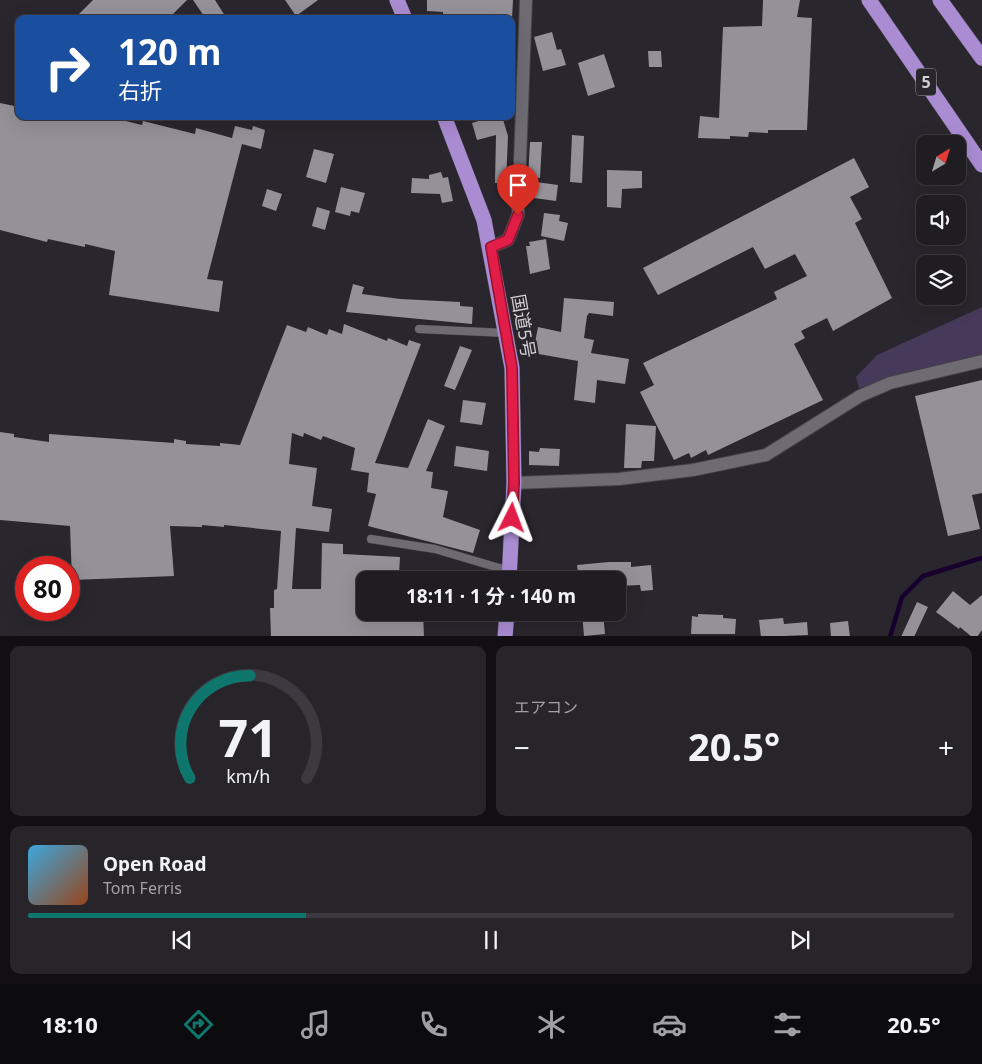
<!DOCTYPE html>
<html lang="ja">
<head>
<meta charset="utf-8">
<style>
	:root { --surface:#1f1c22; --page:#27252a; --text:#f1f3f6; --muted:#a1a1a5; --line:#3c3a40; --accent:#0f766e }
	body { margin:0; font-family:"Noto Sans","Noto Sans JP",sans-serif; background:var(--page); color:var(--text); height:100vh; display:flex; flex-direction:column; font-size:19px; white-space:nowrap }
	* { box-sizing:border-box; margin:0 }
	p { font-size:16px; color:var(--muted) }
	.icon { flex:none; width:28px; height:28px; fill:none; stroke:currentColor; stroke-width:2; stroke-linecap:round; stroke-linejoin:round }
	.map { position:relative; height:636px; overflow:hidden }
	.panel { display:flex; flex-direction:column; gap:10px; padding:10px; background:#110f13; flex:1 }
	.panel>* { flex:none }
	.banner { position:absolute; left:15px; top:15px; width:500px; height:105px; border-radius:10px; box-shadow:0 5px 20px #0002,0 0 0 1px var(--line); background:#1a4fa0; color:#fff; overflow:hidden }
	.needle { width:32px; rotate:38deg }
	.tools { position:absolute; left:916px; top:135px; display:grid; gap:10px }
	.tools a { display:grid; place-items:center; width:50px; height:50px; border-radius:10px; background:var(--surface); box-shadow:0 5px 20px #0002,0 0 0 1px var(--line); font-size:25px }
	.speed { position:absolute; left:15px; top:556px; display:flex; gap:10px; font-size:25px; font-weight:700; text-align:center }
	.speed>* { display:grid; place-content:center; width:65px; height:65px; border-radius:50%; background:var(--surface); box-shadow:0 5px 20px #0002,0 0 0 1px var(--line); line-height:1 }
	.speed .limit { border:8px solid #d22; background:#fff; color:#111 }
	.pin { position:absolute; display:grid; place-items:center; width:42px; height:42px; color:#fff; margin:-51px -21px; border-radius:50% 50% 50% 0; rotate:-45deg; box-shadow:0 0 5px #0007 }
	.pin .icon { rotate:45deg }
	.me { position:absolute; width:55px; margin:-28px; rotate:3deg; stroke-linejoin:round; filter:drop-shadow(0 0 4px #0008) }
	.turn { display:flex; align-items:center; gap:18px; height:105px; padding:0 20px; font-size:22px }
	.turn .icon { width:65px; height:65px; stroke-width:2.5 }
	.turn b { display:block; font-size:35px; line-height:42px }
	.big { font-size:38px; font-weight:700; line-height:1.1 }
	.panel .widget { flex:1; display:flex; flex-direction:column; justify-content:center; gap:8px; min-width:0; padding:0 18px; border-radius:10px; background:var(--page) }
	.panel .dial { align-items:center; gap:0 }
	.dial svg { height:130px; overflow:visible; fill:none; stroke:var(--line); stroke-width:7; stroke-linecap:round; text-anchor:middle }
	.dial text { fill:var(--text); stroke:none }
	.song { display:flex; align-items:center; gap:15px }
	.cover { width:60px; height:60px; border-radius:8px; background:linear-gradient(135deg,hsl(200 70% 55%),hsl(20 70% 35%)) }
	.played { height:5px; border-radius:2px; background:linear-gradient(90deg,var(--accent) 30%,var(--line) 30%) }
	.keys { display:flex; justify-content:space-around; direction:ltr }
	.heat { display:flex; justify-content:space-between; align-items:center; font-size:28px; direction:ltr }
	.panel .tiles { flex:1; display:grid; gap:10px; grid-template-columns:1fr 1fr }
	.widget:last-child { grid-column:span 2 }
	.trip { position:absolute; left:356px; top:571px; width:270px; height:50px; border-radius:10px; background:var(--surface); box-shadow:0 5px 20px #0002,0 0 0 1px var(--line); font-weight:700; line-height:50px; text-align:center }
	.menu { display:flex; height:80px; justify-content:space-around; align-items:center; background:#0c0b0e; color:var(--muted) }
	.menu .icon { width:35px; height:35px }
	.menu .current { color:var(--accent) }
	.menu b { font-size:22px; color:var(--text) }
	.map>svg:first-child { display:block }
	.green { fill:#473959 }
	.lines { fill:none; stroke-linecap:round; stroke-linejoin:round }
	.stream { stroke:#18002e; stroke-width:4.5 }
	.building { fill:#949199 }
	.lane-casing { stroke:#444147; stroke-width:9 }
	.street-casing { stroke:#444147; stroke-width:14 }
	.highway-casing { stroke:#444147; stroke-width:16 }
	.lane { stroke:#6e6b73; stroke-width:8 }
	.street { stroke:#6e6b73; stroke-width:12 }
	.highway { stroke:#aa8cd3; stroke-width:15 }
	.route-casing { stroke:#92132f; stroke-width:12 }
	.route { stroke:#e11d48; stroke-width:9 }
	.labels { text-anchor:middle; stroke-width:5; stroke-linejoin:round; paint-order:stroke }
	.shield { fill:#29262d; stroke:#9f9da2; stroke-width:1 }
	.shield-label { font-size:16px; font-weight:bold; fill:#d2d0d4 }
	.street-label { font-size:18px; fill:#d2d0d4; stroke:#29262d }
</style>
</head>
<body>
<div class="map">
<svg width="982" height="637" viewBox="0 0 982 637">
	<rect width="100%" height="100%" fill="#29262d"/>
	<!-- green -->
	<path class="green" d="M982,307v50l-123,31 -3,-11 21,-22z"/>
	<g class="lines">
		<!-- stream -->
		<path class="stream" d="M890,637l12,-40 21,-21 59,-18"/>
	</g>
	<!-- building -->
	<path class="building" d="M93,0h94l-19,19h-94z
		M193,0h22l12,19h-21z
		M285,0h33l-22,16z
		M427,0h86l-1,19h-69v-7l-16,-1z
		M763,0h37l-3,17 15,1 -5,112h-39v3l-19,-1 -1,5 -18,-1v3l-32,-1 2,-22 19,2 4,-91 39,-1z
		M552,32l5,18 4,-1 5,16 -23,6 -9,-34z
		M648,51h13l1,16h-13z
		M604,54l11,33 -27,9 -10,-33z
		M0,103l19,4v9h86l37,9 1,-4 52,13 1,-6 36,10 3,-12 17,4 1,-4 12,4 -4,19 -19,-5 -35,135 16,2 -4,31 -110,-17 6,-44 -30,-7v3l-37,-8 -1,3 -47,-12z
		M495,116h7l6,20 -2,47h-11l1,-48 -19,5 -5,-17z
		M572,135l12,1 -2,47 -12,-1z
		M530,142h12l-2,36 -12,-1z
		M314,149l20,5 -8,29 -20,-6z
		M854,158l15,29 -19,10 12,22 -7,4 37,75 -59,33 -6,-13 -26,13 4,7 -11,6 29,56 -115,55 -2,-5 -15,8 -2,-5 -15,7 -34,-68 14,-7 -11,-22 134,-64 -3,-7 33,-16 -12,-22 -30,15 -12,-22 -95,48 -15,-27z
		M607,170l35,1v17l-20,1 -1,19 -14,-1z
		M441,172l2,6 5,-1 5,24 -11,2 -2,-9 -29,-1 1,-15 17,1v-4z
		M536,182l22,3 -2,16 -22,-3z
		M341,187l24,6 -6,20 -8,-2 -1,5 -15,-4z
		M267,189l15,5 -6,17 -14,-5z
		M317,207l13,4 -5,19 -13,-4z
		M544,213l16,2 -1,6 9,2 -4,18 -23,-5z
		M546,239l4,30 -20,5 -4,-28h4l-1,-4z
		M353,284l11,3 -2,7 38,5 60,3v4l13,1 -1,17 -126,-12z
		M564,298l50,4 -1,14 -24,-3 -2,3 -3,22 10,2 -3,13 38,6 -4,25 -28,-4 -2,23 -21,-3 4,-39 -45,-8 5,-26 23,5z
		M344,324l43,17 1,-3 19,8 2,-6 12,4 -46,119 33,5 20,-49 17,7 -19,45 7,1 -2,16 17,3 -5,26 37,13 -7,23 -105,-27 8,-32 -9,-2 2,-19 -18,-3 4,-22 -32,-12 -2,4 -17,-7 -1,4 -11,-4 -3,31 28,4 -5,38 20,3 -3,23 -33,-4 -4,61h29l1,-46 21,1v10l57,3 -1,17 -31,-1v5l-5,-1 1,35h59l1,25h-153l-1,-29h4v-18l3,-1 4,-58 -57,-6v2l-22,-2v2l-32,-1 4,50 -102,4 -2,-54 -70,-6v-88l14,2v3l35,5v-8l125,9v-4l12,2v3l34,2v-3l20,2 47,-120 19,7 2,-5 19,8 2,-6 13,5z
		M460,346l12,4 -17,40 -11,-4z
		M982,380v113l-10,2 8,34 -32,7 -33,-140z
		M463,400l23,3 -4,22 -22,-3z
		M626,424l30,2 -2,35h-12l-1,7h-17z
		M456,446l33,5 -2,20 -33,-5z
		M540,448l20,1 -1,17 -30,-1v-14l10,1z
		M609,562h22v5l20,-2 2,25 -12,1 -1,-6 -22,1v-6h-39l-2,-15z
		M953,591l17,14 12,-10v35l-5,7h-5l-12,-10 -1,2 -23,-17z
		M917,602l11,5 -14,30h-13z
		M582,612h21l2,22 -21,2z
		M698,614l25,1v3l13,1 -1,15h-44l1,-18 6,1z
		M783,618l1,6 23,-2 1,13 -47,2 -2,-17z
		M848,621l2,16h-19l-1,-14z"/>
	<g class="lines">
		<!-- lane casing -->
		<g class="lane-casing">
			<path id="lane" d="M419,329l87,4
				M371,539l64,10 74,22"/>
		</g>
		<!-- street casing -->
		<g class="street-casing">
			<path id="street" d="M491,247l17,-7 10,-25 8,-215
				M514,483l105,-4 74,-9 73,-15 94,-59 30,-13 92,-22"/>
		</g>
		<!-- highway casing -->
		<g class="highway-casing">
			<path id="highway" d="M397,0l8,19
				M869,0l113,165
				M940,0l42,58
				M444,116l40,104 28,148 2,115 -5,97
				M505,637l2,-25"/>
		</g>
		<!-- lane -->
		<use href="#lane" class="lane"/>
		<!-- street -->
		<use href="#street" class="street"/>
		<!-- highway -->
		<use href="#highway" class="highway"/>
	</g>
	<g class="lines">
		<!-- route casing -->
		<g class="route-casing">
			<path id="route" d="M512,518l2,-35 -2,-115 -21,-121 17,-7 10,-25"/>
		</g>
		<!-- route -->
		<use href="#route" class="route"/>
	</g>
	<g class="labels">
		<!-- shield labels -->
		<rect class="shield" x="916" y="68.5" width="20" height="27" rx="4"/>
		<g class="shield-label">
			<text x="926" y="88">5</text>
		</g>
		<!-- street labels -->
		<g class="street-label">
			<text transform="translate(523 326) rotate(80)" y="6">国道5号</text>
		</g>
	</g>
</svg>
<div class="tools">
<a><svg class="needle" viewBox="-14 -14 28 28"><path d="M0-13l5 13h-10z" fill="#e53935"/><path d="M0 13l5-13h-10z" fill="#a1a1a5"/></svg></a>
<a><svg class="icon" aria-label="sound" viewBox="0 0 24 24"><path d="M4 9h4l5-4v14l-5-4H4zM17 9q2 3 0 6"/></svg></a>
<a><svg class="icon" aria-label="layers" viewBox="0 0 24 24"><path d="M12 4l9 5-9 5-9-5zM3 14l9 5 9-5"/></svg></a>
</div>
<div class="speed"><div class="limit">80</div></div>
<div class="pin" style="left:518px;top:215px;background:#d93025"><svg class="icon" aria-label="arrive" viewBox="0 0 24 24"><path d="M6 21V4h12l-3 4 3 4H6"/></svg></div>
<svg class="me" style="left:512px;top:518px" viewBox="-20 -20 40 40"><path d="M0-17L14 15 0 8-14 15z" fill="#e11d48" stroke="#fff" stroke-width="4"/></svg>
<div class="trip">18:11 · 1 分 · 140 m</div>
<div class="banner">
<div class="turn"><svg class="icon" aria-label="right" viewBox="0 0 24 24"><path d="M7 20v-9h11M14 6l5 5-5 5"/></svg><div><b>120 m</b>右折</div></div>
</div>
</div>
<section class="panel">
<div class="tiles">
<div class="widget dial"><svg viewBox="0 0 100 80">
<path d="M14 69A42 42 0 1 1 86 69"/>
<path d="M14 69A42 42 0 0 1 51 6" stroke="#0f766e"/>
<text x="50" y="56" font-size="32" font-weight="700">71</text>
<text x="50" y="72" font-size="11">km/h</text>
</svg></div>
<div class="widget"><p>エアコン</p>
<div class="heat"><a>−</a><b class="big">20.5°</b><a>+</a></div>
</div>
<div class="widget">
<div class="song"><i class="cover"></i><div><b>Open Road</b><p>Tom Ferris</p></div></div>
<div class="played"></div>
<div class="keys"><svg class="icon" aria-label="previous" viewBox="0 0 24 24"><path d="M18 5L8 12l10 7zM5 5v14"/></svg><svg class="icon" aria-label="pause" viewBox="0 0 24 24"><path d="M8 5v14M16 5v14"/></svg><svg class="icon" aria-label="next" viewBox="0 0 24 24"><path d="M6 5l10 7-10 7zM19 5v14"/></svg></div>
</div>
</div>
</section>
<nav class="menu">
<b>18:10</b>
<svg class="icon current" aria-label="directions" viewBox="0 0 24 24"><path d="M12 3l9 9-9 9-9-9zM9 14v-3h6M13 9l2 2-2 2"/></svg>
<svg class="icon" aria-label="music" viewBox="0 0 24 24"><path d="M9 18V5l10-2v13"/><circle cx="6" cy="18" r="3"/><circle cx="16" cy="16" r="3"/></svg>
<svg class="icon" aria-label="phone" viewBox="0 0 24 24"><path d="M5 4h4l2 5-3 2q2 4 5 5l2-3 5 2v4C11 20 4 13 5 4z"/></svg>
<svg class="icon" aria-label="climate" viewBox="0 0 24 24"><path d="M12 3v18M4 7l16 10M4 17L20 7"/></svg>
<svg class="icon" aria-label="car" viewBox="0 0 24 24"><path d="M5 17H2v-5l4-1 3-4h7l3 4 3 1v5h-3M9 17h6M6 11h13"/><circle cx="7" cy="17" r="2"/><circle cx="17" cy="17" r="2"/></svg>
<svg class="icon" aria-label="filters" viewBox="0 0 24 24"><path d="M4 7h16M4 17h16"/><circle cx="9" cy="7" r="2"/><circle cx="15" cy="17" r="2"/></svg>
<b>20.5°</b>
</nav>
</body>
</html>
